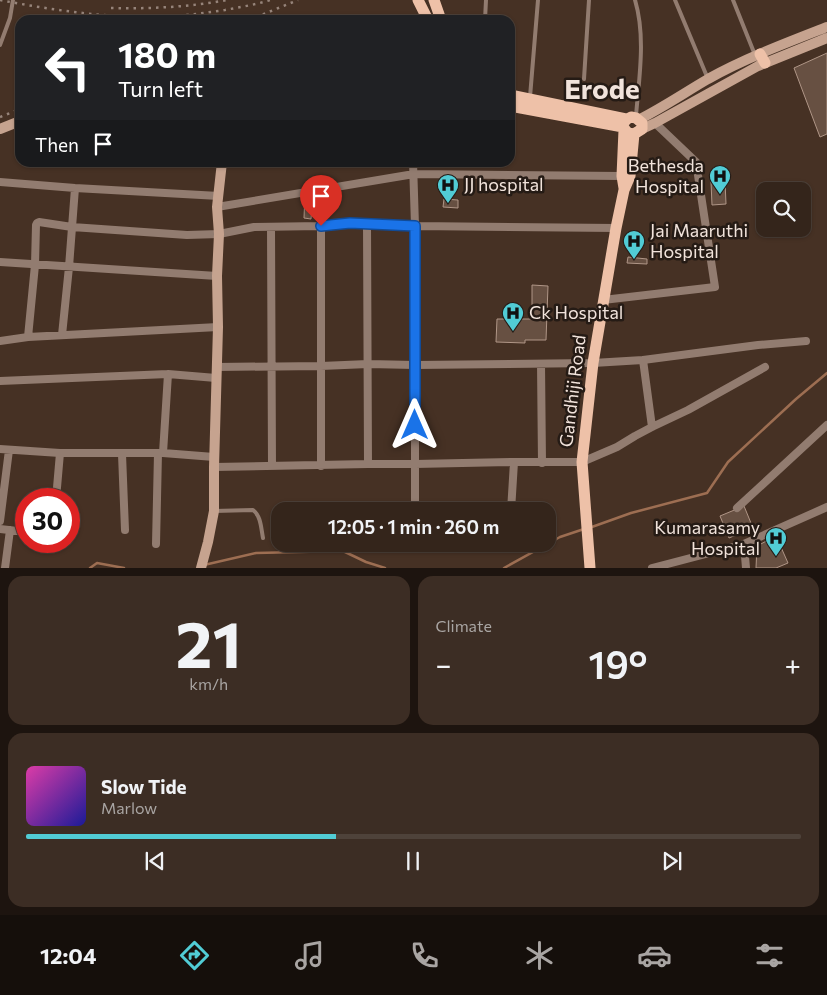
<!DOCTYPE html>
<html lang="en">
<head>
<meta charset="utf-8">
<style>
	:root { --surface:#34251b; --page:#3c2d24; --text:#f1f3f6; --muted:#a9a5a3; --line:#4e423a; --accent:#51ccd5 }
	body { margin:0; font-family:Commissioner,sans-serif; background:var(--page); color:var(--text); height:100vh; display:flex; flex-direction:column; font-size:19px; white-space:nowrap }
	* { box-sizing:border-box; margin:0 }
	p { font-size:16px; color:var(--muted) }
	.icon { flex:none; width:28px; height:28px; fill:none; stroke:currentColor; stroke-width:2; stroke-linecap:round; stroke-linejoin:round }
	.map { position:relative; height:568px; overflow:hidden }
	.drawer { display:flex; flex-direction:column; gap:8px; padding:8px; background:#1d140f; flex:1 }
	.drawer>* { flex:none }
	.top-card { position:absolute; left:15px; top:15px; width:500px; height:152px; border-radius:15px; box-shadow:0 1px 4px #0004,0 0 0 1px var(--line); background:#202124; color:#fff; overflow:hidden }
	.controls { position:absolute; left:756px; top:182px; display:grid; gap:10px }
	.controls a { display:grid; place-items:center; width:55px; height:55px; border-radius:10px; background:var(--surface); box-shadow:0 1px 4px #0004,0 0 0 1px var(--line); font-size:25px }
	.speed { position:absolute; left:15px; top:488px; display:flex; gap:10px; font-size:25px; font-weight:700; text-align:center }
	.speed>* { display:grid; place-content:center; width:65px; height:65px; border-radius:50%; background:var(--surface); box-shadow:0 1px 4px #0004,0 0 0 1px var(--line); line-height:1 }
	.speed .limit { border:8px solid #d22; background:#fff; color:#111 }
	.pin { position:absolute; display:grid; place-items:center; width:42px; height:42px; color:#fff; margin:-51px -21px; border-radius:50% 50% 50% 0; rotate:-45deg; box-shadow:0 0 5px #0007 }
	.pin .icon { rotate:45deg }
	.me { position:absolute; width:55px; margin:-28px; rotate:0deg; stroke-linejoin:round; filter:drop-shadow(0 0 4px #0008) }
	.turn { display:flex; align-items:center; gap:18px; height:105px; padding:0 20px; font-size:22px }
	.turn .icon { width:65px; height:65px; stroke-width:2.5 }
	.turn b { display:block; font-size:35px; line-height:42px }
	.then { display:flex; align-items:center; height:48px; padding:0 20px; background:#0003; gap:10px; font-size:19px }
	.big { font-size:38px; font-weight:600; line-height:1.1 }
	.drawer .card { flex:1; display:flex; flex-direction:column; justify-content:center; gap:8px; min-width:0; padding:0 18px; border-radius:15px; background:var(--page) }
	.drawer .dial { align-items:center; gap:0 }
	.dial b { font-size:65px; line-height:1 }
	.song { display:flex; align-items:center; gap:15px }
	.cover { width:60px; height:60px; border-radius:8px; background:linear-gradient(135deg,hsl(320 70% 55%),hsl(240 70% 35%)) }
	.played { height:5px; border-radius:2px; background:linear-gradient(90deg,var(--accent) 40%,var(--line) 40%) }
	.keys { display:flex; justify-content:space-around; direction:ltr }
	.heat { display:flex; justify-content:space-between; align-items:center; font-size:28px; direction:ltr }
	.drawer .tiles { flex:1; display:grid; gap:8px; grid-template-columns:1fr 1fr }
	.card:last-child { grid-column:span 2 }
	.trip { position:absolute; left:271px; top:502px; width:285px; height:50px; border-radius:15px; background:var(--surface); box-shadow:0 1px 4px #0004,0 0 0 1px var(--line); font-weight:600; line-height:50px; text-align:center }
	.dock { display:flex; height:80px; justify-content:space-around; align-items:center; background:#150f0b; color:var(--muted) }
	.dock .icon { width:35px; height:35px }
	.dock .selected { color:var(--accent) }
	.dock b { font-size:22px; color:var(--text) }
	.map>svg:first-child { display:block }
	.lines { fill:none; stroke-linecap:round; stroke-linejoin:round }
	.stream { stroke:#9d6e52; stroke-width:2.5 }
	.building { fill:#675042; stroke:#b09687 }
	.lane { stroke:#927c70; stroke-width:4 }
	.street { stroke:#927c70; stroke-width:8 }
	.secondary { stroke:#c6a38f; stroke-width:10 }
	.primary { stroke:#eec1a8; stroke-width:11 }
	.rail { stroke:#96847a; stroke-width:2.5; stroke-dasharray:2.5 5; stroke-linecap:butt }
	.route-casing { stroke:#114b97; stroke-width:12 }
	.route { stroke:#1a73e8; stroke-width:9 }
	.labels { text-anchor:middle; stroke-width:5; stroke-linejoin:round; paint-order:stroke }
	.poi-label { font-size:18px; fill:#f1e3db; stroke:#251b15; text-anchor:start }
	.street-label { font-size:18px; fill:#f1e3db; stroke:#251b15 }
	.town-label { font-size:28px; font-weight:bold; fill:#f1e3db; stroke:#251b15 }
</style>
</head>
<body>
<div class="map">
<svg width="827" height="568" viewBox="0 0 827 568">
	<rect width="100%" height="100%" fill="#463124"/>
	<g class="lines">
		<!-- stream -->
		<path class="stream" d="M589,528l42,-15 76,-20 21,-31 68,-63 31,-26
			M204,565l52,-12 87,-2 23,11 19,6
			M90,568l7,-5 27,5
			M504,568l56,-31 24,-8"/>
	</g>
	<!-- building -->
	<path class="building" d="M827,53v81l-7,3 -26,-69z
		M725,181l1,23 -14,1 -1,-23z
		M305,193l8,1 -2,25 -7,-1z
		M444,199l14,1v8l-15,-1z
		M628,257l19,2v5l-20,-1z
		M532,285l16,1 -2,54h-21v3l-29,-1 1,-23h35z
		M744,506l9,22 -24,10 -9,-22z
		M776,536l12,27 -12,5h-20l1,-22z"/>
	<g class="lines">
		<!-- lane -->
		<path class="lane" d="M635,0c11,37 4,78 1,116
			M675,0l33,79
			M733,0l22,55
			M485,20l1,-20
			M0,45l10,-27 3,-18
			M584,79l5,-79
			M530,97l8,-97
			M214,511l39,-1c8,6 8,18 10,28"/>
		<!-- street -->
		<path class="street" d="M413,162l2,64v285
			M0,182l75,6 144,8
			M217,207l197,-33 208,2
			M367,223l1,241
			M321,226v240
			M271,227l1,239
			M0,262l217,14
			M603,300l112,-13 -19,-125 -41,-39
			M62,335l7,-68 6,-79
			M28,337l7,-72 1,-40 1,-2 2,-1 33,5 115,8 32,-1 35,-7 67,-1 29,-3 65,3 201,2
			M0,341l28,-4 190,-10
			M643,360l9,67
			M541,364l1,99
			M216,367l105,-1 47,-2 47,1 178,-2 50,-3 115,-15 48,-4
			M0,381l168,-7 48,4
			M0,449l60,4h103l51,4
			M163,453l5,-79
			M122,454l3,76
			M214,467l154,-3h47l99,-2h68l35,-15 18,-11 17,-9 36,-17 77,-43
			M56,499l4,-46
			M737,508l90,-83
			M511,511l3,-49
			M0,521l9,-71
			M0,529l26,3
			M156,544l2,-91
			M744,544l2,24
			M5,568l5,-38
			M652,568l92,-24 83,-37"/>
		<!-- secondary -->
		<path class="secondary" d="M638,120c24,-12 46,-27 70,-41 38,-21 78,-36 119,-52
			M0,129l20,-8
			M642,129l13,-6 103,-57 69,-28
			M201,568l7,-26 6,-31v-44l4,-140 -1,-51 2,-42 -2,-27 5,-45"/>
		<!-- primary -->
		<path class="primary" d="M418,0l10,20
			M434,0l7,20
			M760,54l5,9
			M510,95l116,24
			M510,106l113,21
			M631,117l5,1 6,5v6l-8,5 -6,-1 -5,-6c0,-5 3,-8 8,-10z
			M624,188l-2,-12 2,-46
			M590,568l-8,-106 11,-99 23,-135 8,-38 6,-14 4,-42"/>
		<!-- rail -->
		<path class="rail" d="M0,0c46,9 94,16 141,17 28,1 56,-3 84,-7 15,-3 30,-5 45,-10
			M111,8c39,1 78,-1 116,-8
			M249,20l49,-20
			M0,117l20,-8"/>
	</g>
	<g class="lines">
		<!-- route casing -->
		<g class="route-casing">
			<path id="route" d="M321,226l29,-3 65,3v199"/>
		</g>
		<!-- route -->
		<use href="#route" class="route"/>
	</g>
	<!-- icons -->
	<defs>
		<g id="hospital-pin" transform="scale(1.125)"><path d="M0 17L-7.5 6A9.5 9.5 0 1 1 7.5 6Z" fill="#51ccd5" stroke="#251b15"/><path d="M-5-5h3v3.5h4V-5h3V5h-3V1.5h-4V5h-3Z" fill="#111"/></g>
	</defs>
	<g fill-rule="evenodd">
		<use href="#hospital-pin" x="720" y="176"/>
		<use href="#hospital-pin" x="448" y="185"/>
		<use href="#hospital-pin" x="634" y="241"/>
		<use href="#hospital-pin" x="513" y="313"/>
		<use href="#hospital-pin" x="776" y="538"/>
	</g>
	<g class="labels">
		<!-- poi labels -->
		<g class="poi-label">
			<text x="704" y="172" text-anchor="end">Bethesda<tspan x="704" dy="21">Hospital</tspan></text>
			<text x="464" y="191">JJ hospital</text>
			<text x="650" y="237">Jai Maaruthi<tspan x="650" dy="21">Hospital</tspan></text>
			<text x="529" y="319">Ck Hospital</text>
			<text x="760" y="534" text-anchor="end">Kumarasamy<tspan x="760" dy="21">Hospital</tspan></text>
		</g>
		<!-- street labels -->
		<g class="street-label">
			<text transform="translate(573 391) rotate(-83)" y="6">Gandhiji Road</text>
		</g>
		<!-- town labels -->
		<g class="town-label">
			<text x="602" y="99">Erode</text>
		</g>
	</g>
</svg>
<div class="controls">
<a><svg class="icon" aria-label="search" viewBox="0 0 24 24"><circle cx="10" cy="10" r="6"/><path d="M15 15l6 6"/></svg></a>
</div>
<div class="speed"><div class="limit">30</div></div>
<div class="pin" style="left:321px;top:226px;background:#d93025"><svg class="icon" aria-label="arrive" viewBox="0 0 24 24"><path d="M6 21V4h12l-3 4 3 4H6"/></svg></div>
<svg class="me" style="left:415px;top:425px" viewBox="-20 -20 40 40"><path d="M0-17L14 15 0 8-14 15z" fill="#1a73e8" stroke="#fff" stroke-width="4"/></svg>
<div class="trip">12:05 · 1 min · 260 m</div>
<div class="top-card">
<div class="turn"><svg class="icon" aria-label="left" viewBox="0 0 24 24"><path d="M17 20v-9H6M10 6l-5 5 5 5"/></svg><div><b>180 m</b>Turn left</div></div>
<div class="then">Then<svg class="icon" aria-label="arrive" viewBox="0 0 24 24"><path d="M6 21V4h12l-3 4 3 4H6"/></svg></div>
</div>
</div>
<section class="drawer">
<div class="tiles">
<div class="card dial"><b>21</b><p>km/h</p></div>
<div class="card"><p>Climate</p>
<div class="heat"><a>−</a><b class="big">19°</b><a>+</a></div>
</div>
<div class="card">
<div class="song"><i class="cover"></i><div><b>Slow Tide</b><p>Marlow</p></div></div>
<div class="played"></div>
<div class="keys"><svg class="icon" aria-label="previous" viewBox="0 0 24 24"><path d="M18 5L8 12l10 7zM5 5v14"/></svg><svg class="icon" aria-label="pause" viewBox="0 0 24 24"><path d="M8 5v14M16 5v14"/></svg><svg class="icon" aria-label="next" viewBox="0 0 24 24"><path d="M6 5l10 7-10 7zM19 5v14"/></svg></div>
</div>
</div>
</section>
<nav class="dock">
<b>12:04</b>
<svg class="icon selected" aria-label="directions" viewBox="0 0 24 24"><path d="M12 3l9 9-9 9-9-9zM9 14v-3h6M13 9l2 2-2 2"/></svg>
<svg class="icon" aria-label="music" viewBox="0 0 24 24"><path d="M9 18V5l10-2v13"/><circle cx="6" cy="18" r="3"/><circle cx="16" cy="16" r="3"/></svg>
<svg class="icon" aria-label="phone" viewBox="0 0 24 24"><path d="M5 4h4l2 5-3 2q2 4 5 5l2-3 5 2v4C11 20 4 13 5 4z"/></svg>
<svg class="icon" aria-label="climate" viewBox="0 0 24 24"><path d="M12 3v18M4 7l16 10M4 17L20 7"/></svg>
<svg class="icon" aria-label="car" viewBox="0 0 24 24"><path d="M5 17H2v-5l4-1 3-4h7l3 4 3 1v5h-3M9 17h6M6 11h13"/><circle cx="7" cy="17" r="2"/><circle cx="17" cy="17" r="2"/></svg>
<svg class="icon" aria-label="filters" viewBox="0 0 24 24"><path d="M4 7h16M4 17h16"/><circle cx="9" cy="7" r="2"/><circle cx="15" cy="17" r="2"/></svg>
</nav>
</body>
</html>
